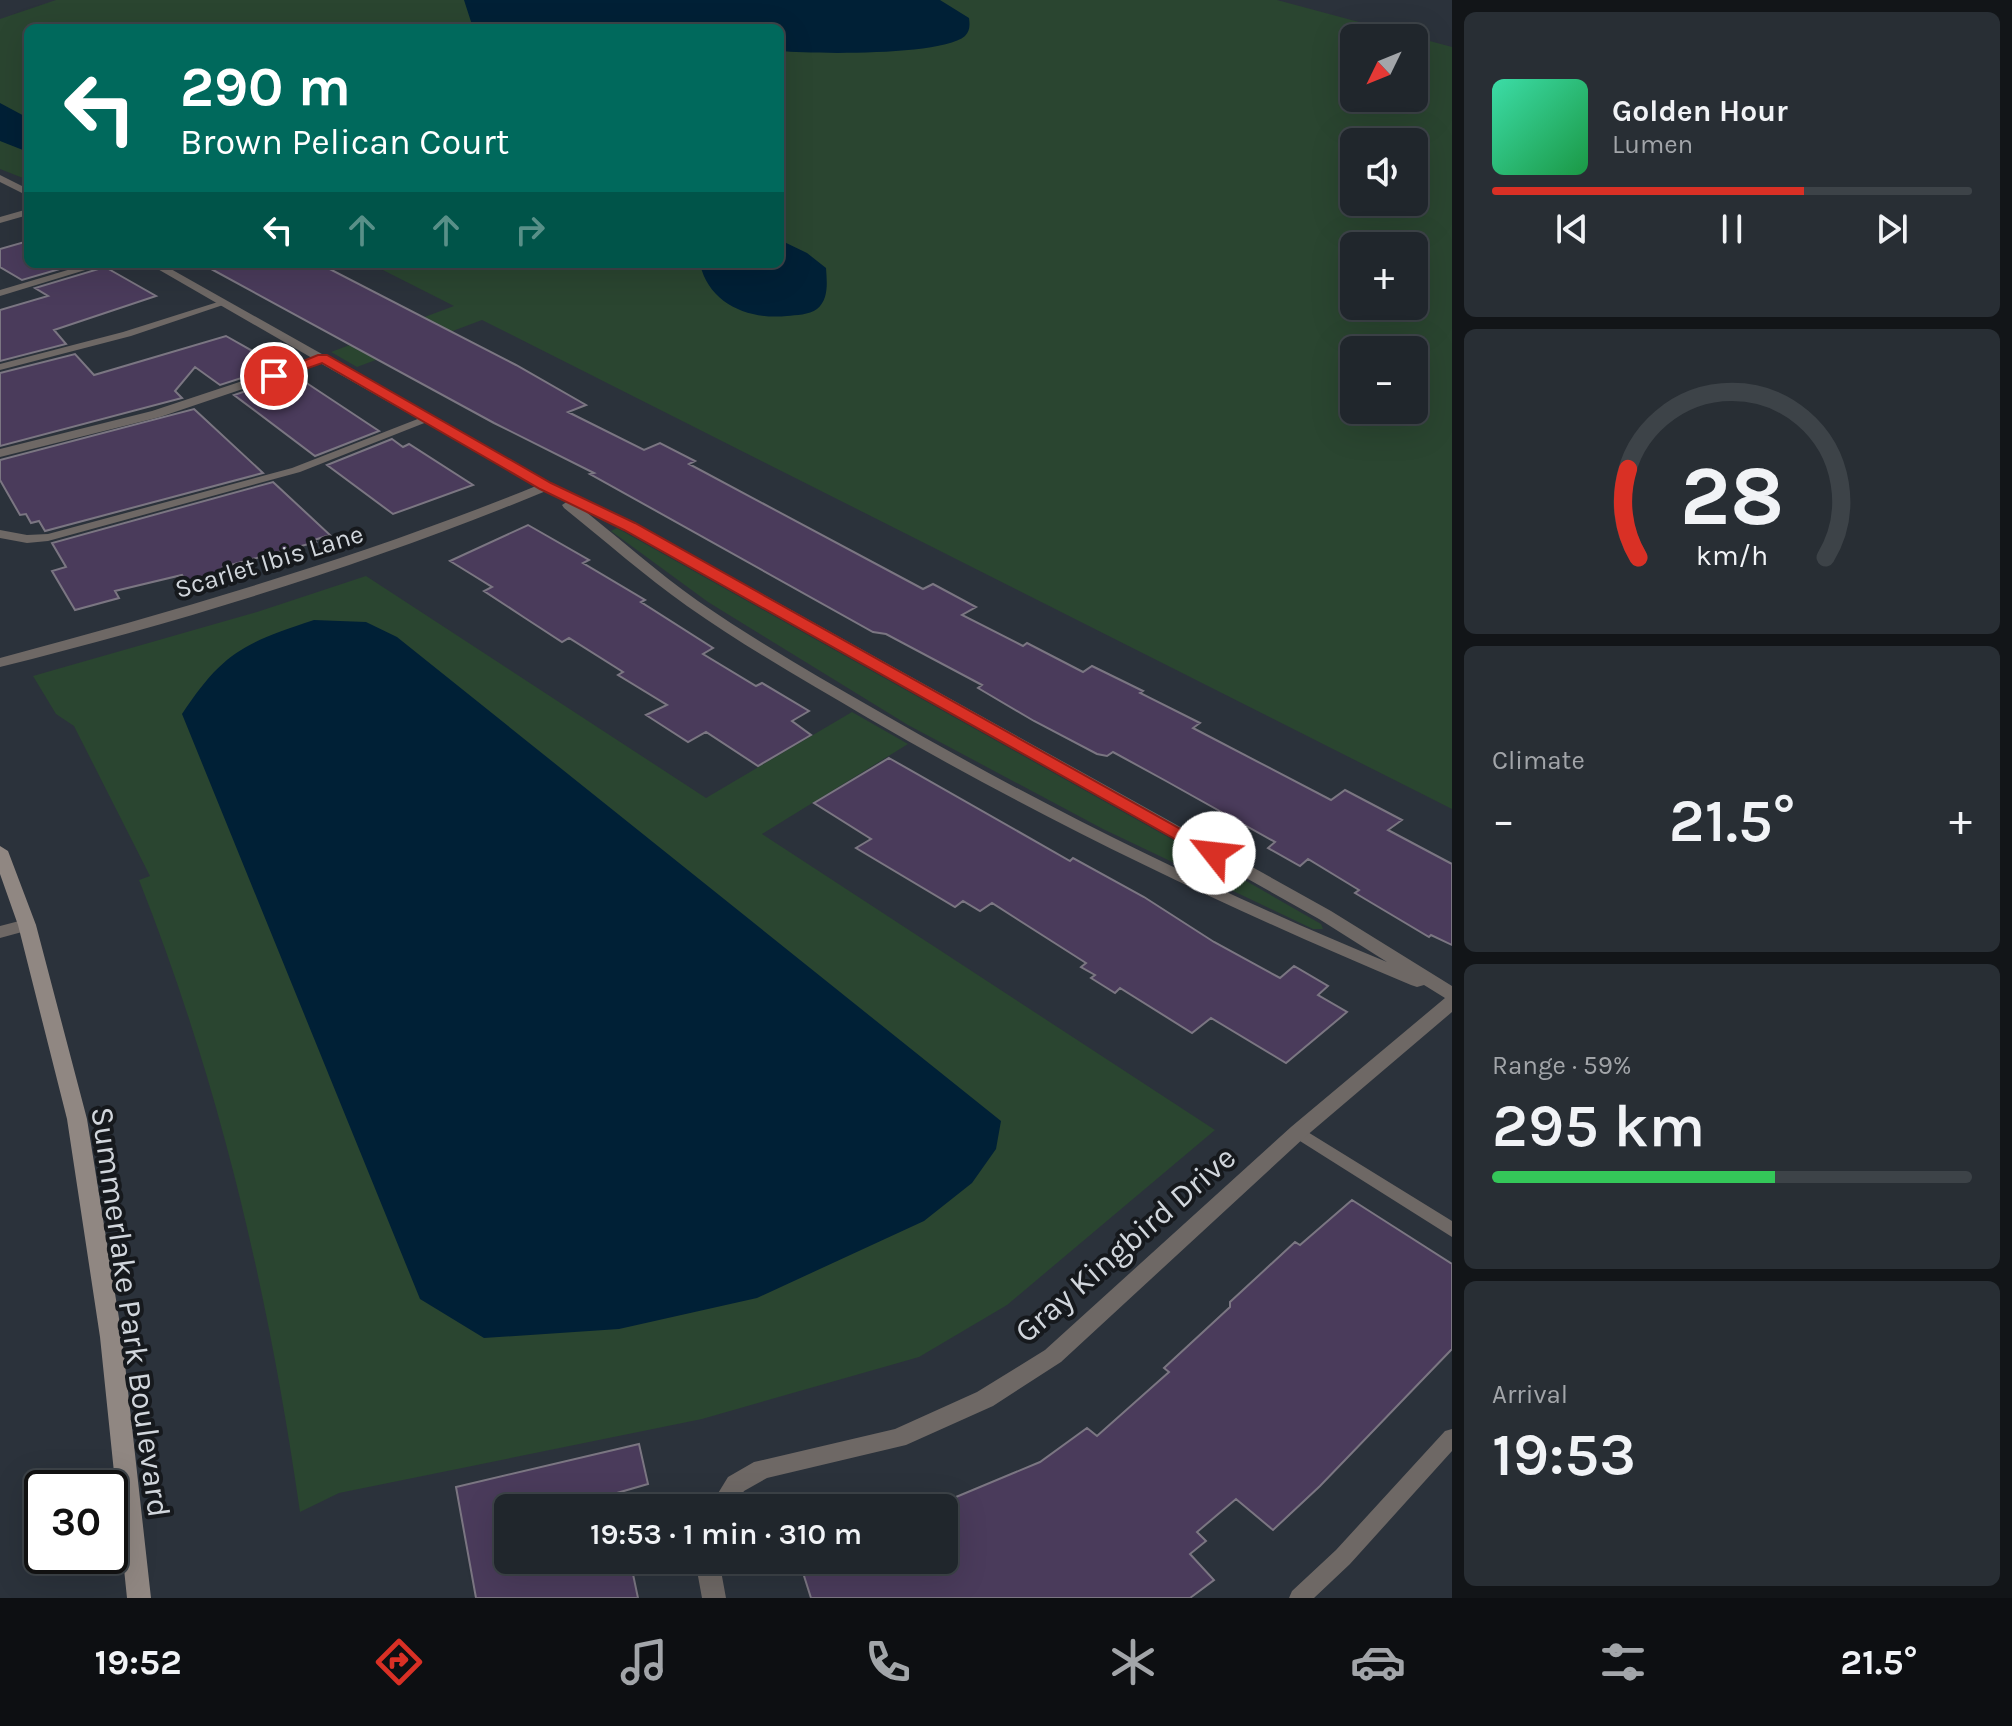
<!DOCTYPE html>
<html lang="en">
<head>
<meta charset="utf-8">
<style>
	:root { --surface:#20262c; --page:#282e34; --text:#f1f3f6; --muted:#a2a5a9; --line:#3d4348; --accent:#d93025 }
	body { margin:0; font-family:Karla,sans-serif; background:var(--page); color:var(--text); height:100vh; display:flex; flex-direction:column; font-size:30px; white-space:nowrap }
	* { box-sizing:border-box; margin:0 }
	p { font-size:26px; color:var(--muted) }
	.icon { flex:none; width:44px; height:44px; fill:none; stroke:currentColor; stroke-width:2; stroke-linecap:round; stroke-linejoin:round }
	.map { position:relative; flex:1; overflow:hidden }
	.side { display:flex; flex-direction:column; gap:12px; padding:12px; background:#121518; width:560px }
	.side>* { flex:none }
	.top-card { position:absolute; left:24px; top:24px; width:760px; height:244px; border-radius:12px; box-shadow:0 8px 32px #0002,0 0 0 2px var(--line); background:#00695c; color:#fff; overflow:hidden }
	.needle { width:52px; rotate:227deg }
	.buttons { position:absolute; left:1340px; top:24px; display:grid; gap:16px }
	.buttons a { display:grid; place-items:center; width:88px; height:88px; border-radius:12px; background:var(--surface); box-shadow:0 8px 32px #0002,0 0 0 2px var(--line); font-size:40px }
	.speed { position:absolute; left:24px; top:1470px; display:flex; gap:16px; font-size:40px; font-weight:700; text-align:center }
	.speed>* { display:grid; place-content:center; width:104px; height:104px; border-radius:50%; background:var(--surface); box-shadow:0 8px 32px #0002,0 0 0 2px var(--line); line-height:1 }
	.speed .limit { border:4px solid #111; border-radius:12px; background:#fff; color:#111 }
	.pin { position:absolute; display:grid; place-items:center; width:68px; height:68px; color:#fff; margin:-34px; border:4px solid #fff; border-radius:50%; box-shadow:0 2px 8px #0007 }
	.me { position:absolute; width:88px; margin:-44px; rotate:299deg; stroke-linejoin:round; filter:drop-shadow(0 0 6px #0008) }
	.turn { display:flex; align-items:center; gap:28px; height:168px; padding:0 24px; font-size:36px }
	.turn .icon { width:104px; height:104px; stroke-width:2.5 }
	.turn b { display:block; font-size:56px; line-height:68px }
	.lanes { display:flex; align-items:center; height:76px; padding:0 24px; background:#0003; justify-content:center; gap:40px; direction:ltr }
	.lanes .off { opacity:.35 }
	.big { font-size:60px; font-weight:600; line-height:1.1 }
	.side .card { flex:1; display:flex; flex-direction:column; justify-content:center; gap:12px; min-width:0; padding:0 28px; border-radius:12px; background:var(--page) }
	.side .dial { align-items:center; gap:0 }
	.dial svg { height:208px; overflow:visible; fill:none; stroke:var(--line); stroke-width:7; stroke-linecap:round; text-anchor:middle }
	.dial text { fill:var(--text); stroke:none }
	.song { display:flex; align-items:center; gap:24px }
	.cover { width:96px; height:96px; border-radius:12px; background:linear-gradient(135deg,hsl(160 70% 55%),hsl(140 70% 35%)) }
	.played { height:8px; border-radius:4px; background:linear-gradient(90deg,var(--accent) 65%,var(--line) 65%) }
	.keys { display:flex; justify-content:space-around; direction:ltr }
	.heat { display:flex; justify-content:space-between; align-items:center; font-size:44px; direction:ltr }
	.charge { height:12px; border-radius:6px; background:linear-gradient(90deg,#34c759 59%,var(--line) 0) }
	.trip { position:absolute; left:494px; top:1494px; width:464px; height:80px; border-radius:12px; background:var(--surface); box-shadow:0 8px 32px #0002,0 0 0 2px var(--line); font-weight:600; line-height:80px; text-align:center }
	.tab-bar { display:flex; height:128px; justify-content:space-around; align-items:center; background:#0d0f12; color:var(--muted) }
	.tab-bar .icon { width:56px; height:56px }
	.tab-bar .current { color:var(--accent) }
	.tab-bar b { font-size:36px; color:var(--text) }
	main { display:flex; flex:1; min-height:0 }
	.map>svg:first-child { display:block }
	.green { fill:#2a4530; fill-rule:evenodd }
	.water { fill:#002036 }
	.building { fill:#4a3b5b; stroke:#7b7682; stroke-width:2 }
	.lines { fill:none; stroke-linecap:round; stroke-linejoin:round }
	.service { fill:#6e6865; fill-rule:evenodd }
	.minor { fill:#6e6865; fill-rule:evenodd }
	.secondary { fill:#908782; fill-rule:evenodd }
	.route { fill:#d93025; stroke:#8d1f18; stroke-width:2 }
	.labels { text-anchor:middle; stroke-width:8; stroke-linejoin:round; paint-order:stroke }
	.street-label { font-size:26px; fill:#d1d6dc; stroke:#16191d }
	.near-street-label { font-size:32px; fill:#d1d6dc; stroke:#16191d }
</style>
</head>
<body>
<main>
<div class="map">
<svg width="1452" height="1598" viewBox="0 0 1452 1598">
	<rect width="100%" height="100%" fill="#2b323b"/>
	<!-- green -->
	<path class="green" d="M56,0h1221l175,47v762l-970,-489 -125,47 -26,-15 123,-46 -83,-42h409v-236h-752v152l-28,-11v-150zM1354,38h60v60h-60zM1354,142h60v60h-60zM1354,246h60v60h-60zM1354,350h60v60h-60z
		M617,528l631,354 73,42 2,5h-10l-210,-100 -195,-104 -200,-123 -97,-71z
		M366,576l340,222 146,-86 56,32 -146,90 453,296 -208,175 -88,52 -217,62 -363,74 -39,19c-31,-217 -80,-428 -161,-632l11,-4 -76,-150 -18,-12 -23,-38 224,-64z"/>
	<!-- water -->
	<path class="water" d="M464,0h476l29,18c1,7 1,13 -4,18 -23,20 -152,18 -185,15v-23h-307z
		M0,103l28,15v34l-28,-11z
		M780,240l27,13 19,15c1,14 3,31 -9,41 -8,6 -21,6 -30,7 -38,4 -78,-12 -87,-52h80z
		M314,620l52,2 31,15 604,484 -5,28 -24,34 -48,38 -167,77 -138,31 -135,9 -64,-39 -238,-585c41,-62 62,-71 132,-94z"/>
	<!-- building -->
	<path class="building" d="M28,241v23h49l-55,16 -22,-13v-18z
		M202,264h118l196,101 70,40 -18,7 76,38 16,-7 35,18 -6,3 234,125 10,-5 43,23 -14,8 61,31 4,-3 56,29 9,-6 51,25 -3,2 60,30 -7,5 138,72 14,-10 57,30 -14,10 64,34v81l-21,-10 -2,2 -74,-44 4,-3 -51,-31 -8,7 -32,-18 7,-6 -109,-61 -53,-29 -6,4 -10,-2 -63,-33 -56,-33 4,-3 -96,-51 -13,-2 -283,-158 4,-1 -100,-50z
		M105,267l51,29 -102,34 12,14 -66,17v-51l48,-14 -13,-8z
		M226,336l53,30 -59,19 -25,-18 -20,24 7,7 -182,48v-73l75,-19 19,21z
		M294,375l2,1 83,55 -64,25 -81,-61z
		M194,409l69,64 -218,58 -6,-10 -8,2 -5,-9 -6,1 -20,-35v-20z
		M392,439l11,8 6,-3 64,41 -80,29 -66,-49z
		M273,482l57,53 -16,5 2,2 -93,25 3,5 -39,10 -5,-7 -67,16 4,7 -44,12 -23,-39 14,-4 -14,-24z
		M528,525l61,35 -6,3 62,37 -4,2 72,46 -10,6 53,32 6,-3 47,28 -17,10 19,14 -53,31 -52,-34 -18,10 -42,-27 21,-10 -49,-30 5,-3 -54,-34 -7,4 -37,-24 -41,-27 8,-4 -42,-26z
		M889,758l181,103 3,-3 71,39 70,45 66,36 14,-12 34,20 -10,9 29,17 -61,51 -75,-45 -19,15 -72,-45 -5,5 -24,-15 4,-3 -14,-8 5,-4 -94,-60 -12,8 -17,-10 -8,6 -99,-59 15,-9 -57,-36z
		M1352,1200l100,64v85l-132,137 -47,44 -37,-31 -39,33 9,9 -16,13 24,26 -24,18h-379l-12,-38h145v-58l96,-40 47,-34 10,8 72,-64 -5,-4 66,-61v-5l65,-60 5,3z
		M639,1444l9,40 -38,11 4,13h-106v52h122l8,38h-162l-20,-111z"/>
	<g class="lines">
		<!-- service -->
		<path class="service" d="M28,209v6l-28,8v-6z
			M221,301l8,2 -98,33 -131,34v-6l123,-32z
			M428,415l5,3 -1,2 -132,52 -252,69 -21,2 -27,-5v-8l27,5 21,-1 244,-66z
			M1298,1126l154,95v16l-160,-101 -2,-4 2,-4z
			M1452,1429v22l-102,113 -36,34h-25l3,-7 44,-41 109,-119z"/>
		<!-- minor -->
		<path class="minor" d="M0,175l28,14v7l-28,-14z
			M88,264h17l-105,32v-6z
			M149,264h13l389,219 84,40 696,388 121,75v26l-147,125 -244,225 -68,44 -87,39 -139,33 -23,13 -10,17h-25l19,-31 26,-15 141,-33 82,-37 68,-42 246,-223 154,-129 -21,-13 -7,2 -6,-2c-187,-78 -368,-165 -543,-267 -61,-36 -123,-71 -181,-112 -42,-30 -82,-65 -123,-98l-2,-3 6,-4 -22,-10c-177,73 -361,130 -546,176v-9c182,-49 362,-101 536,-172l-216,-123 -160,54 -160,40v-8l152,-38 160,-53zM580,507l45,22 694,390 68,43c-175,-72 -345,-156 -509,-251 -61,-35 -122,-70 -180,-110 -41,-29 -79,-63 -118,-94z
			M27,919l9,6 -3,4 -33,9v-12z
			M695,1560h24l7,38h-24z"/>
		<!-- secondary -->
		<path class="secondary" d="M0,846l8,5 28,74 51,194 35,218 29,261h-24l-27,-261 -33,-218 -49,-194 -18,-51z"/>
	</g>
	<!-- route -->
	<path class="route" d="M318,355h9l224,128 84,40 588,330 -2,4h-14l-583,-327 -84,-41 -218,-126 -48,17 -7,-4z"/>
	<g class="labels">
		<!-- street labels -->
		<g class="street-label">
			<text transform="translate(269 561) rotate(-17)" y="9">Scarlet Ibis Lane</text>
		</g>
		<!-- near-street labels -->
		<g class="near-street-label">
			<text transform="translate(1125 1244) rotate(-41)" y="11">Gray Kingbird Drive</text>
			<text transform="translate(131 1312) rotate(82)" y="11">Summerlake Park Boulevard</text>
		</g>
	</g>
</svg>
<div class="buttons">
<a><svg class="needle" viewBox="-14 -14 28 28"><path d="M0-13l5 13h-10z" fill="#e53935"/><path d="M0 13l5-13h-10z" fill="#a2a5a9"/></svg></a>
<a><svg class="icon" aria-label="sound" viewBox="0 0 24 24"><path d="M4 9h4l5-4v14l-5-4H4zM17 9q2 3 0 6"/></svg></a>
<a>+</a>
<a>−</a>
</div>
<div class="speed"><div class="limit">30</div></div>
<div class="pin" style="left:274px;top:376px;background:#d93025"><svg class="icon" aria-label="arrive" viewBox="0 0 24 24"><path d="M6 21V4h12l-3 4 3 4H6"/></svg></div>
<svg class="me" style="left:1214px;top:853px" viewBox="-20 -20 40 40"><circle r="19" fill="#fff"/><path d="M0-13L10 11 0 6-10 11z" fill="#d93025"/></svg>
<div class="trip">19:53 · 1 min · 310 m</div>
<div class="top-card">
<div class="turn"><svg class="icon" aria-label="left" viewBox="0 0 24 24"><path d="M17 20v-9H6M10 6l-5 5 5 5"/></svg><div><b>290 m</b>Brown Pelican Court</div></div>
<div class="lanes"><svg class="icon" aria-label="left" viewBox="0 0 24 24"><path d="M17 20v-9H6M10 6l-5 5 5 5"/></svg><svg class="icon off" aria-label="ahead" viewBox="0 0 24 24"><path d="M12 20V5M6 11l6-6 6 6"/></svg><svg class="icon off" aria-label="ahead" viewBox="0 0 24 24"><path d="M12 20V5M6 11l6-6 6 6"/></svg><svg class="icon off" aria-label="right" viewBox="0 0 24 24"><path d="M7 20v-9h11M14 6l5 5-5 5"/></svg></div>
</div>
</div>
<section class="side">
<div class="card">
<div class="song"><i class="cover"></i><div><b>Golden Hour</b><p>Lumen</p></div></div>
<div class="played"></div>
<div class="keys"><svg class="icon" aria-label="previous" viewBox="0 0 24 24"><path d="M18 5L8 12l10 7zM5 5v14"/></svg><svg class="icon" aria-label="pause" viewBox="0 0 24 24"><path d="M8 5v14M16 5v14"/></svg><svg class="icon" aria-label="next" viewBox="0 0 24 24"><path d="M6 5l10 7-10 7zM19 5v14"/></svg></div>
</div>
<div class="card dial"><svg viewBox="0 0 100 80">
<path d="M14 69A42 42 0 1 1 86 69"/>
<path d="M14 69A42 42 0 0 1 10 35" stroke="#d93025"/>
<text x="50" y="56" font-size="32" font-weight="700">28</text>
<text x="50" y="72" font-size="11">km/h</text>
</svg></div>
<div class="card"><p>Climate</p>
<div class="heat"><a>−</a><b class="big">21.5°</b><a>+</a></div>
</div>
<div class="card"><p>Range · 59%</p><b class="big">295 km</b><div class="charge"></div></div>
<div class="card"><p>Arrival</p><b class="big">19:53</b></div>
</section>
</main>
<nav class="tab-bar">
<b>19:52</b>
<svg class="icon current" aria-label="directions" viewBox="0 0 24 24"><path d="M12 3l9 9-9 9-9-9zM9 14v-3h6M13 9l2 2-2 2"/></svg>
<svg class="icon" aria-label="music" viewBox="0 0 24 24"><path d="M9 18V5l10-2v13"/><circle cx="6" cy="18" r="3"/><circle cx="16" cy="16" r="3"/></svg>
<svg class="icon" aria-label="phone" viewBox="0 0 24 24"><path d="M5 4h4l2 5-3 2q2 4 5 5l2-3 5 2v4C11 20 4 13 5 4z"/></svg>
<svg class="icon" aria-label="climate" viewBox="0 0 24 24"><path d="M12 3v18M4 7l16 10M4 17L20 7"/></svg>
<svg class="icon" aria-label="car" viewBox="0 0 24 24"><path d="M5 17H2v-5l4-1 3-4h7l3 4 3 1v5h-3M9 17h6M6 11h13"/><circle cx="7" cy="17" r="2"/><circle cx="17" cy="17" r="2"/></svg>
<svg class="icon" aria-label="filters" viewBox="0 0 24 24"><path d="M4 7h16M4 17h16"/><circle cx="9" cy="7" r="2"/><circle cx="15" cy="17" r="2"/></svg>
<b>21.5°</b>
</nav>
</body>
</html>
